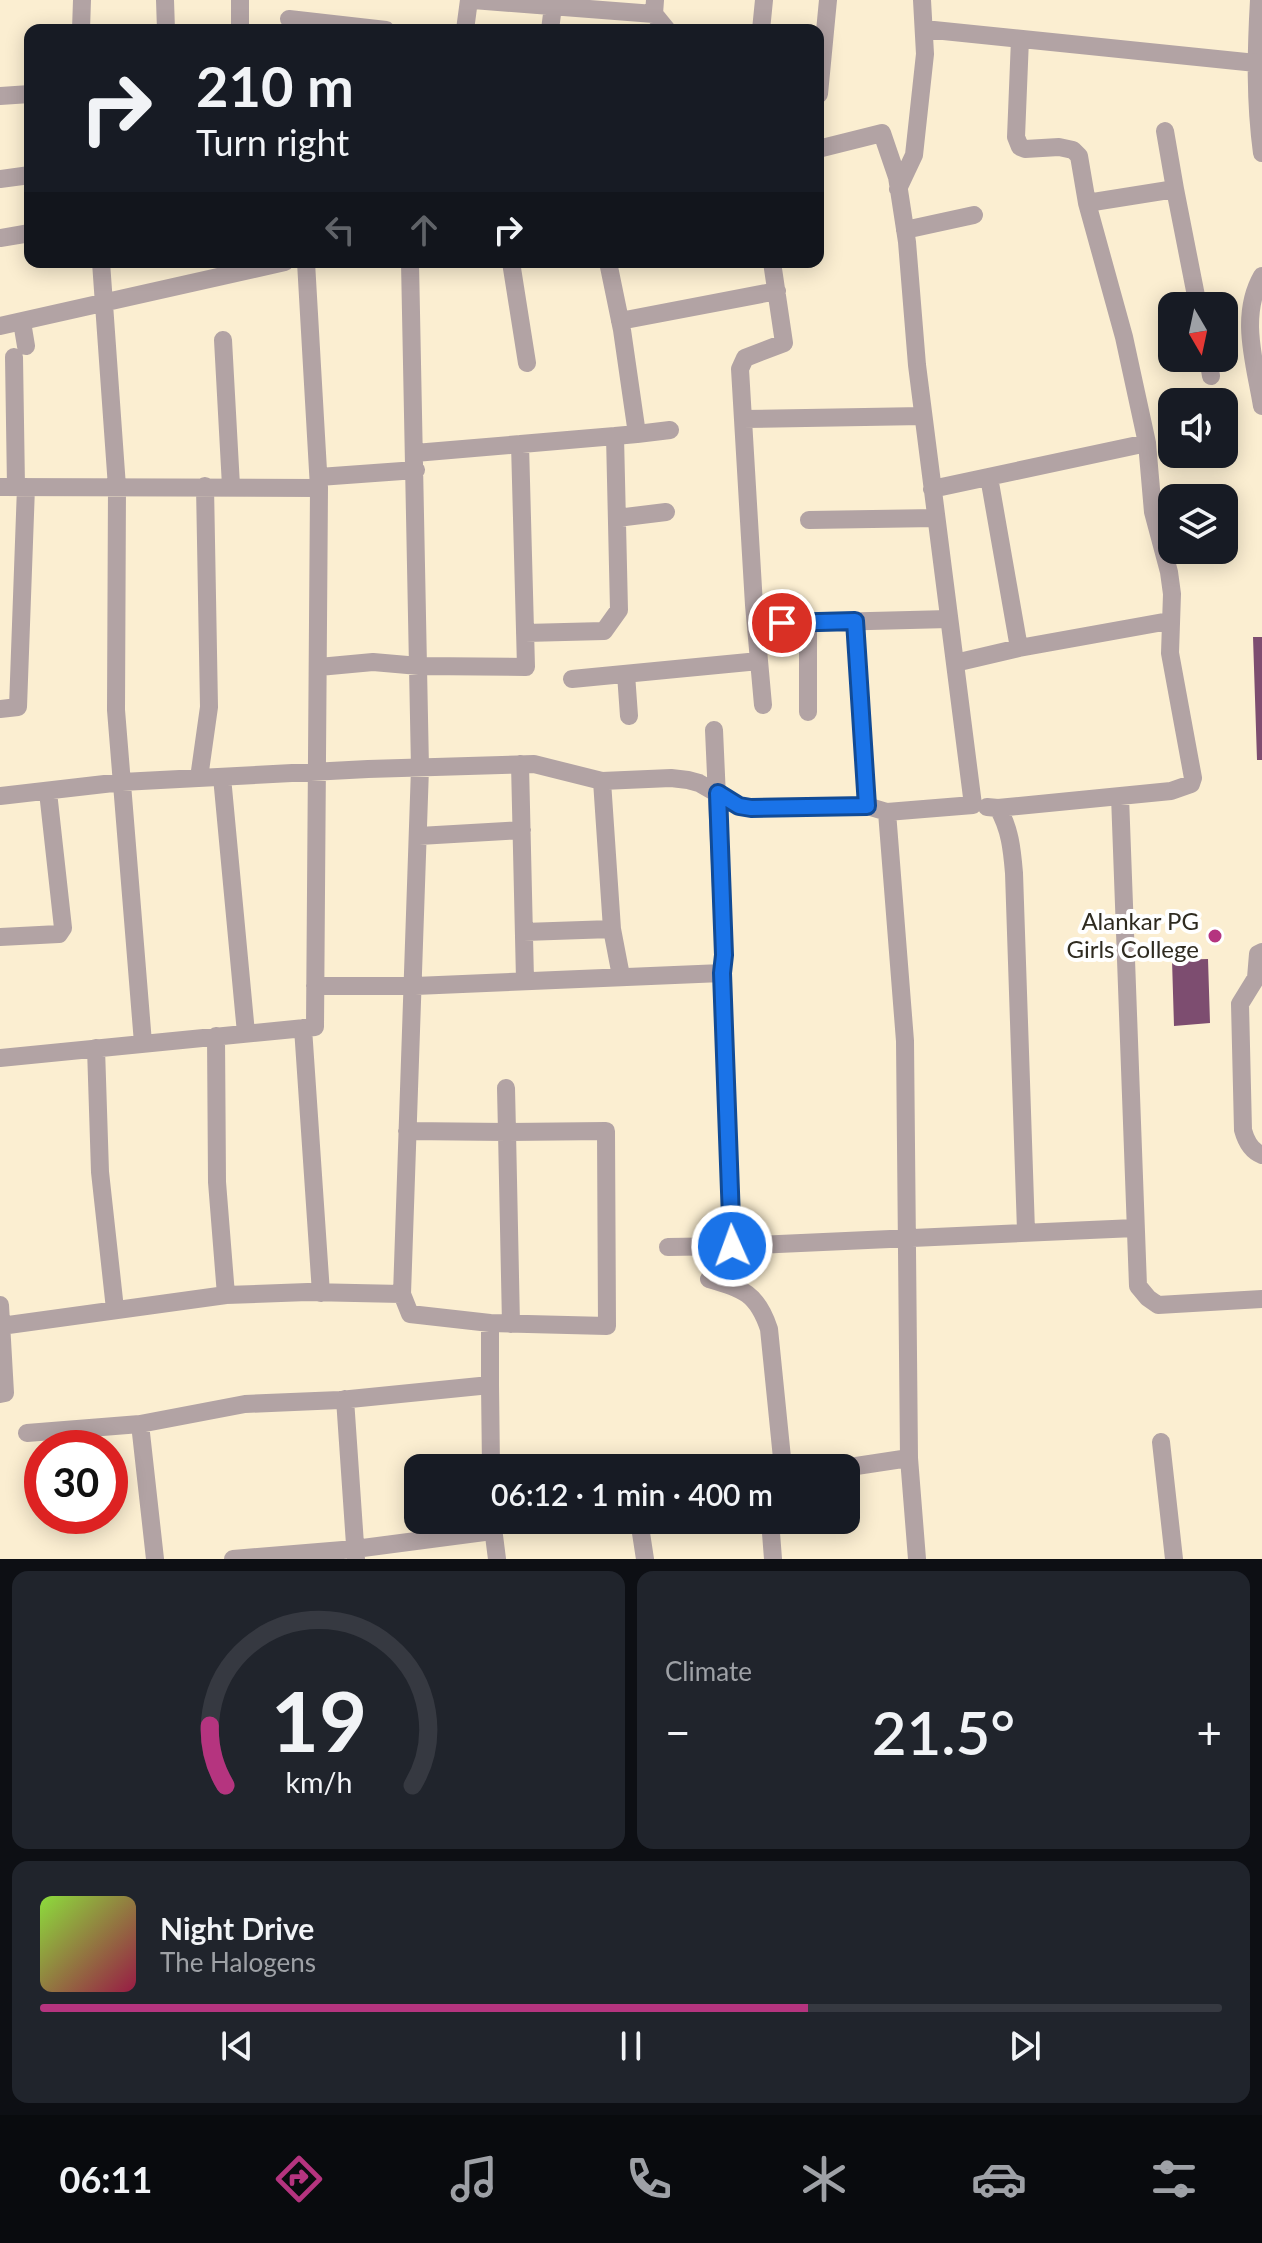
<!DOCTYPE html>
<html lang="en">
<head>
<meta charset="utf-8">
<style>
	:root { --surface:#171b24; --page:#20242c; --text:#f1f3f6; --muted:#9ea1a6; --line:#363941; --accent:#b5347f }
	body { margin:0; font-family:Lato,sans-serif; background:var(--page); color:var(--text); height:100vh; display:flex; flex-direction:column; font-size:30px; white-space:nowrap }
	* { box-sizing:border-box; margin:0 }
	p { font-size:26px; color:var(--muted) }
	.icon { flex:none; width:44px; height:44px; fill:none; stroke:currentColor; stroke-width:2; stroke-linecap:round; stroke-linejoin:round }
	.map { position:relative; height:1559px; overflow:hidden }
	.side { display:flex; flex-direction:column; gap:12px; padding:12px; background:#0d0f14; flex:1 }
	.side>* { flex:none }
	.top-card { position:absolute; left:24px; top:24px; width:800px; height:244px; border-radius:16px; box-shadow:0 4px 20px #0003; background:#171b24; color:var(--text); overflow:hidden }
	.needle { width:52px; rotate:171deg }
	.buttons { position:absolute; left:1158px; top:292px; display:grid; gap:16px }
	.buttons a { display:grid; place-items:center; width:80px; height:80px; border-radius:16px; background:var(--surface); box-shadow:0 4px 20px #0003; font-size:40px }
	.speed { position:absolute; left:24px; top:1430px; display:flex; gap:16px; font-size:40px; font-weight:700; text-align:center }
	.speed>* { display:grid; place-content:center; width:104px; height:104px; border-radius:50%; background:var(--surface); box-shadow:0 4px 20px #0003; line-height:1 }
	.speed .limit { border:12px solid #d22; background:#fff; color:#111 }
	.pin { position:absolute; display:grid; place-items:center; width:68px; height:68px; color:#fff; margin:-34px; border:4px solid #fff; border-radius:50%; box-shadow:0 2px 8px #0007 }
	.me { position:absolute; width:88px; margin:-44px; rotate:358deg; stroke-linejoin:round; filter:drop-shadow(0 0 6px #0008) }
	.turn { display:flex; align-items:center; gap:28px; height:168px; padding:0 40px; font-size:36px }
	.turn .icon { width:104px; height:104px; stroke-width:2.5 }
	.turn b { display:block; font-size:56px; line-height:68px }
	.lanes { display:flex; align-items:center; height:76px; padding:0 40px; background:#0003; justify-content:center; gap:40px; direction:ltr }
	.lanes .off { opacity:.35 }
	.big { font-size:60px; font-weight:600; line-height:1.1 }
	.side .widget { flex:1; display:flex; flex-direction:column; justify-content:center; gap:12px; min-width:0; padding:0 28px; border-radius:16px; background:var(--page) }
	.side .dial { align-items:center; gap:0 }
	.dial svg { height:208px; overflow:visible; fill:none; stroke:var(--line); stroke-width:7; stroke-linecap:round; text-anchor:middle }
	.dial text { fill:var(--text); stroke:none }
	.song { display:flex; align-items:center; gap:24px }
	.cover { width:96px; height:96px; border-radius:12px; background:linear-gradient(135deg,hsl(90 70% 55%),hsl(340 70% 35%)) }
	.played { height:8px; border-radius:4px; background:linear-gradient(90deg,var(--accent) 65%,var(--line) 65%) }
	.keys { display:flex; justify-content:space-around; direction:ltr }
	.heat { display:flex; justify-content:space-between; align-items:center; font-size:44px; direction:ltr }
	.side .tiles { flex:1; display:grid; gap:12px; grid-template-columns:1fr 1fr }
	.widget:last-child { grid-column:span 2 }
	.trip { position:absolute; left:404px; top:1454px; width:456px; height:80px; border-radius:16px; background:var(--surface); box-shadow:0 4px 20px #0003; font-weight:600; line-height:80px; text-align:center }
	.tabs { display:flex; height:128px; justify-content:space-around; align-items:center; background:#090b0e; color:var(--muted) }
	.tabs .icon { width:56px; height:56px }
	.tabs .current { color:var(--accent) }
	.tabs b { font-size:36px; color:var(--text) }
	.map>svg:first-child { display:block }
	.building { fill:#7d4d70 }
	.lines { fill:none; stroke-linecap:round; stroke-linejoin:round }
	.minor { stroke:#b2a3a4; stroke-width:18 }
	.route-casing { stroke:#114b97; stroke-width:20 }
	.route { stroke:#1a73e8; stroke-width:14 }
	.poi-dot { fill:#b5347f; stroke:#fff; stroke-width:3 }
	.labels { text-anchor:middle; stroke-width:8; stroke-linejoin:round; paint-order:stroke }
	.poi-label { font-size:24px; fill:#2f2b20; stroke:#fff; text-anchor:end }
</style>
</head>
<body>
<div class="map">
<svg width="1262" height="1559" viewBox="0 0 1262 1559">
	<rect width="100%" height="100%" fill="#fbeed1"/>
	<!-- building -->
	<path class="building" d="M1253,637h9v123h-5z
		M1208,959l2,64 -36,3 -2,-66z"/>
	<g class="lines">
		<!-- minor -->
		<path class="minor" d="M165,0l1,30
			M240,0v30
			M473,0l181,14 1,-14
			M1259,0c-3,52 -4,101 3,153
			M654,14l13,16
			M289,19l97,11
			M924,29l332,34
			M81,30l1,-30
			M465,30l4,-30
			M550,30l3,-24
			M761,30l3,-30
			M819,94l9,-94
			M0,96l30,-2
			M1165,131l10,58
			M0,179l30,-4
			M898,189l16,-34 11,-101 -3,-54
			M1087,203l88,-14 23,117
			M905,230l69,-15
			M0,238l30,-5
			M101,262l16,225 -1,223 27,333
			M511,262l16,101
			M608,262l14,68 15,104 -22,2
			M1262,276c-23,40 -7,87 0,130
			M620,321l157,-30
			M22,322l4,24
			M0,326l285,-64
			M223,340l8,146
			M14,357l2,130
			M1208,358l3,18
			M743,419l180,-3
			M637,434l33,-4
			M415,453l200,-17 4,174 -15,21 -79,2
			M319,477l97,-7
			M989,477l30,171
			M0,487l319,1
			M932,489l215,-46
			M617,518l49,-6
			M809,520l127,-2
			M855,621l12,185
			M808,623v89
			M756,624l193,-5
			M955,663l64,-15 150,-27
			M319,667l54,-5 46,4 107,1 -6,-223
			M626,674l3,42
			M572,679l187,-18
			M763,705l-9,-100 -14,-236 5,-11 39,-15 -12,-81
			M0,709l18,-2 8,-220
			M520,764l5,216
			M222,777l24,256
			M199,778l10,-71 -4,-221
			M602,781l10,148 9,47
			M0,796l122,-14 246,-13 166,-5 68,17 69,-3 17,2 11,3 40,23 12,2 116,-2 20,6 86,-7 -56,-440 -10,-123 -10,-65 -15,-44 -64,16
			M1120,796l18,490 10,12 10,7 104,-6
			M987,807l11,1c12,21 14,41 16,65l12,358
			M998,808l173,-17 20,-7 2,-6 -23,-125 2,-59 -3,-22 -16,-60 -6,-69 -23,-106 -37,-134 -8,-47 -6,-6 -14,-3 -34,2 -5,-2 -4,-10 4,-98
			M887,812l18,229 4,417 8,101
			M419,836l103,-6
			M524,932l88,-3
			M0,937l59,-3 4,-6 -15,-136
			M1262,952l-4,2 -2,24 -16,26 3,126c3,11 8,21 19,25
			M722,973l10,273 403,-18
			M315,986h100l307,-13 2,-18 -10,-225
			M303,1028l18,265
			M216,1036l1,146 9,113 82,-3 94,2 8,20 80,9v62
			M96,1048l4,124 15,137
			M0,1058l315,-31 4,-539 -13,-226
			M407,1131l100,1 4,192
			M668,1247l64,-1
			M709,1279c34,10 48,14 60,50l14,139
			M402,1294l18,-526 -10,-506
			M0,1305l5,88 -5,1
			M490,1323l117,3 -1,-195 -99,1 -1,-44
			M1,1326l225,-31
			M345,1399l11,160
			M140,1424l15,135
			M27,1433l113,-9 105,-20 95,-4 150,-15 1,83
			M1161,1442l13,117
			M843,1468l66,-10
			M492,1520l5,39
			M639,1520l6,39
			M770,1520l3,39
			M233,1559l122,-10 137,-18"/>
	</g>
	<g class="lines">
		<!-- route casing -->
		<g class="route-casing">
			<path id="route" d="M732,1246l-10,-273 2,-18 -6,-162 21,13 12,2 116,-2 -12,-185 -73,2"/>
		</g>
		<!-- route -->
		<use href="#route" class="route"/>
	</g>
	<!-- markers -->
	<circle class="poi-dot" cx="1215" cy="936" r="8"/>
	<g class="labels">
		<!-- poi labels -->
		<g class="poi-label">
			<text x="1199" y="930">Alankar PG<tspan x="1199" dy="28">Girls College</tspan></text>
		</g>
	</g>
</svg>
<div class="buttons">
<a><svg class="needle" viewBox="-14 -14 28 28"><path d="M0-13l5 13h-10z" fill="#e53935"/><path d="M0 13l5-13h-10z" fill="#9ea1a6"/></svg></a>
<a><svg class="icon" aria-label="sound" viewBox="0 0 24 24"><path d="M4 9h4l5-4v14l-5-4H4zM17 9q2 3 0 6"/></svg></a>
<a><svg class="icon" aria-label="layers" viewBox="0 0 24 24"><path d="M12 4l9 5-9 5-9-5zM3 14l9 5 9-5"/></svg></a>
</div>
<div class="speed"><div class="limit">30</div></div>
<div class="pin" style="left:782px;top:623px;background:#d93025"><svg class="icon" aria-label="arrive" viewBox="0 0 24 24"><path d="M6 21V4h12l-3 4 3 4H6"/></svg></div>
<svg class="me" style="left:732px;top:1246px" viewBox="-20 -20 40 40"><circle r="17" fill="#1a73e8" stroke="#fff" stroke-width="3"/><path d="M0-11L8 9 0 5-8 9z" fill="#fff"/></svg>
<div class="trip">06:12 · 1 min · 400 m</div>
<div class="top-card">
<div class="turn"><svg class="icon" aria-label="right" viewBox="0 0 24 24"><path d="M7 20v-9h11M14 6l5 5-5 5"/></svg><div><b>210 m</b>Turn right</div></div>
<div class="lanes"><svg class="icon off" aria-label="left" viewBox="0 0 24 24"><path d="M17 20v-9H6M10 6l-5 5 5 5"/></svg><svg class="icon off" aria-label="ahead" viewBox="0 0 24 24"><path d="M12 20V5M6 11l6-6 6 6"/></svg><svg class="icon" aria-label="right" viewBox="0 0 24 24"><path d="M7 20v-9h11M14 6l5 5-5 5"/></svg></div>
</div>
</div>
<section class="side">
<div class="tiles">
<div class="widget dial"><svg viewBox="0 0 100 80">
<path d="M14 69A42 42 0 1 1 86 69"/>
<path d="M14 69A42 42 0 0 1 8 46" stroke="#b5347f"/>
<text x="50" y="56" font-size="32" font-weight="700">19</text>
<text x="50" y="72" font-size="11">km/h</text>
</svg></div>
<div class="widget"><p>Climate</p>
<div class="heat"><a>−</a><b class="big">21.5°</b><a>+</a></div>
</div>
<div class="widget">
<div class="song"><i class="cover"></i><div><b>Night Drive</b><p>The Halogens</p></div></div>
<div class="played"></div>
<div class="keys"><svg class="icon" aria-label="previous" viewBox="0 0 24 24"><path d="M18 5L8 12l10 7zM5 5v14"/></svg><svg class="icon" aria-label="pause" viewBox="0 0 24 24"><path d="M8 5v14M16 5v14"/></svg><svg class="icon" aria-label="next" viewBox="0 0 24 24"><path d="M6 5l10 7-10 7zM19 5v14"/></svg></div>
</div>
</div>
</section>
<nav class="tabs">
<b>06:11</b>
<svg class="icon current" aria-label="directions" viewBox="0 0 24 24"><path d="M12 3l9 9-9 9-9-9zM9 14v-3h6M13 9l2 2-2 2"/></svg>
<svg class="icon" aria-label="music" viewBox="0 0 24 24"><path d="M9 18V5l10-2v13"/><circle cx="6" cy="18" r="3"/><circle cx="16" cy="16" r="3"/></svg>
<svg class="icon" aria-label="phone" viewBox="0 0 24 24"><path d="M5 4h4l2 5-3 2q2 4 5 5l2-3 5 2v4C11 20 4 13 5 4z"/></svg>
<svg class="icon" aria-label="climate" viewBox="0 0 24 24"><path d="M12 3v18M4 7l16 10M4 17L20 7"/></svg>
<svg class="icon" aria-label="car" viewBox="0 0 24 24"><path d="M5 17H2v-5l4-1 3-4h7l3 4 3 1v5h-3M9 17h6M6 11h13"/><circle cx="7" cy="17" r="2"/><circle cx="17" cy="17" r="2"/></svg>
<svg class="icon" aria-label="filters" viewBox="0 0 24 24"><path d="M4 7h16M4 17h16"/><circle cx="9" cy="7" r="2"/><circle cx="15" cy="17" r="2"/></svg>
</nav>
</body>
</html>
